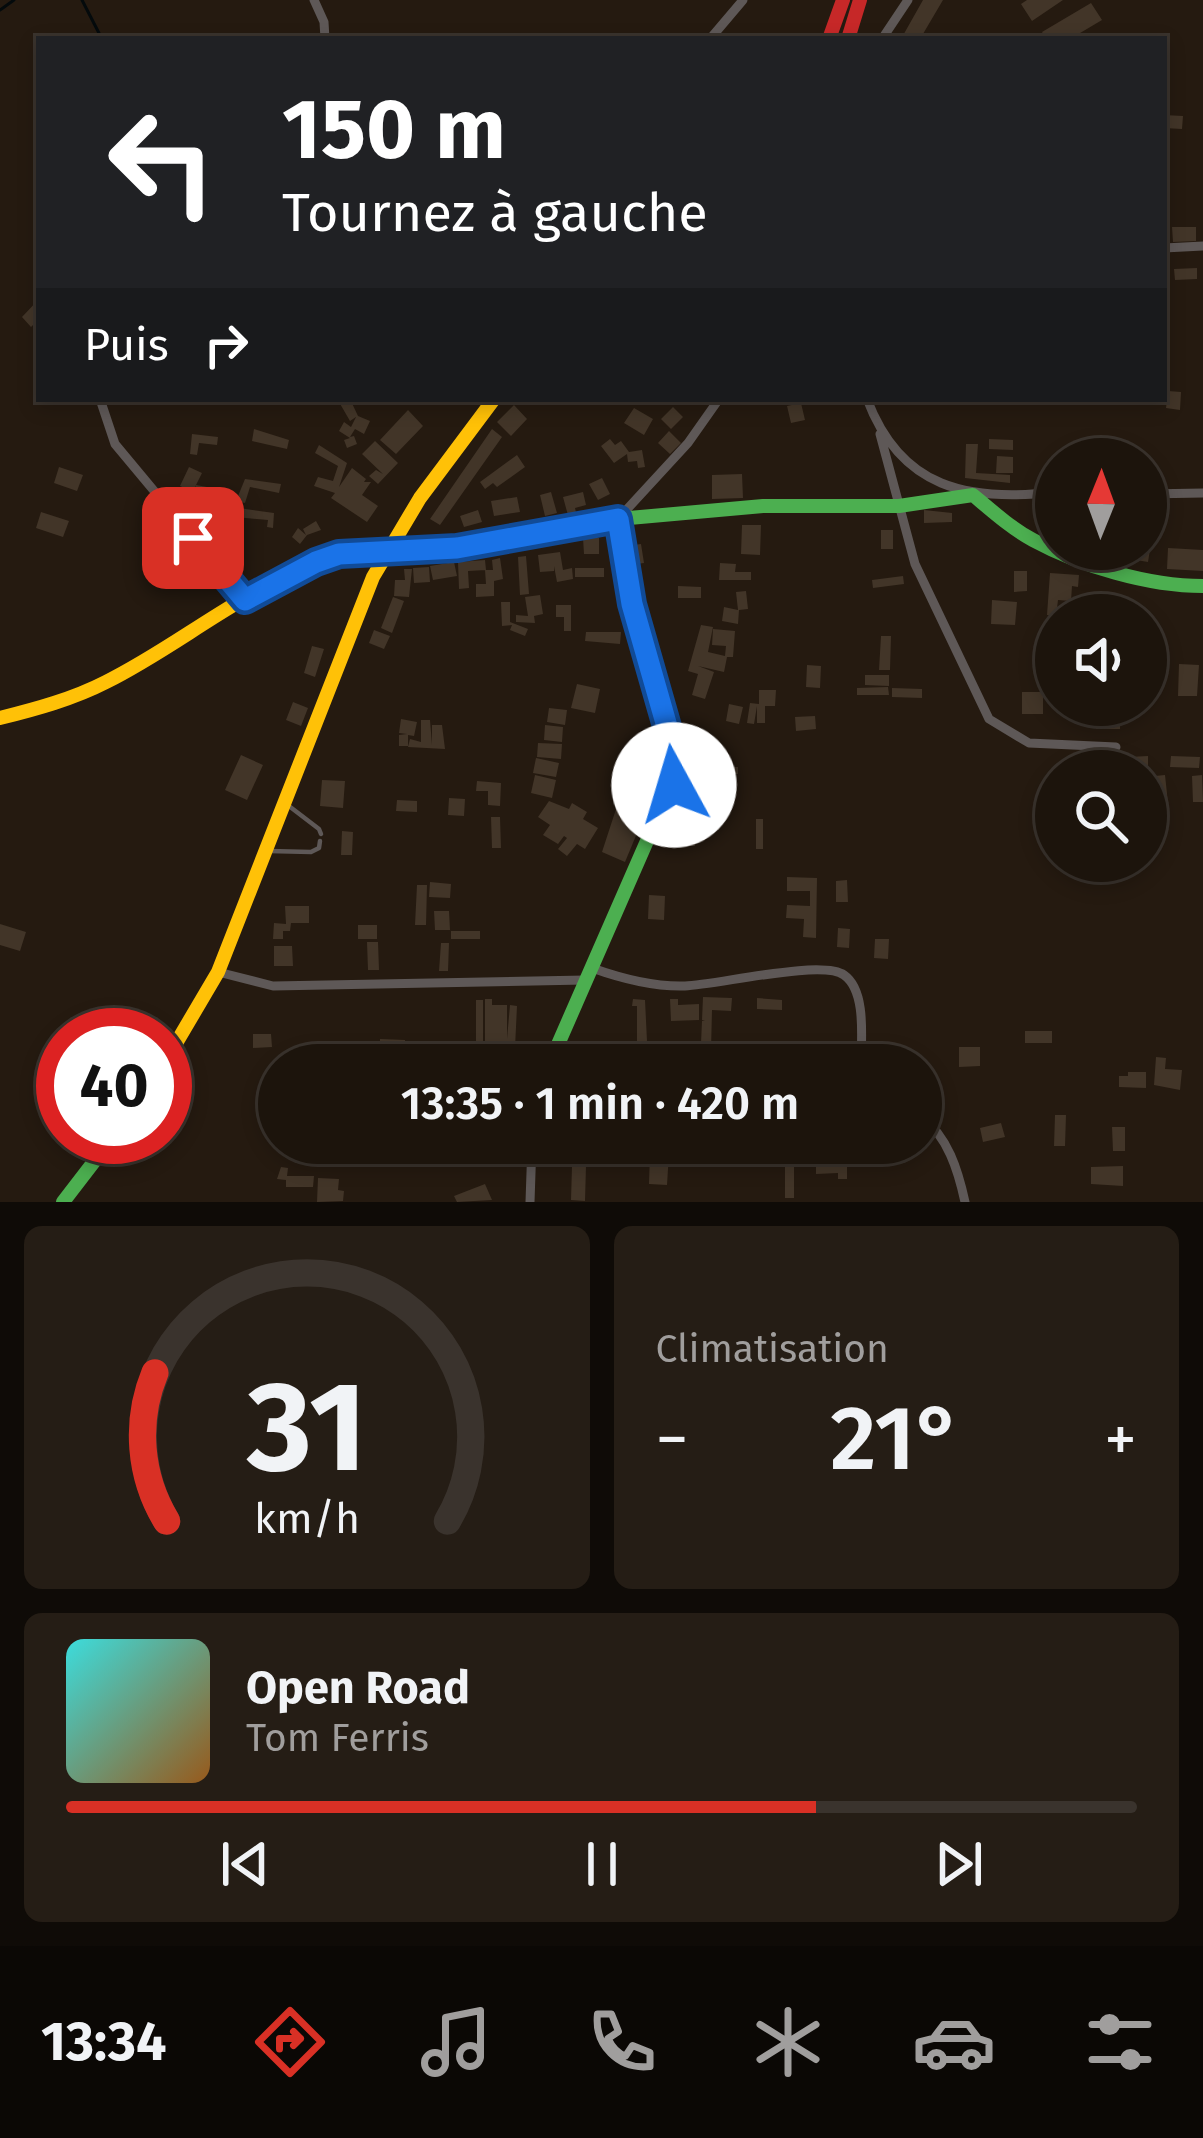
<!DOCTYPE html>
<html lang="fr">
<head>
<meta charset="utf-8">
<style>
	:root { --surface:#1c140c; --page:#251d15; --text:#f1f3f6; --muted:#a09e9d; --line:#3a332d; --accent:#d93025 }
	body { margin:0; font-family:"Fira Sans",sans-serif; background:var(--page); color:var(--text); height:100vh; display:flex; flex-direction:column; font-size:45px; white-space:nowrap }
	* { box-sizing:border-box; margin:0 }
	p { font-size:39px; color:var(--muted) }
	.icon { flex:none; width:66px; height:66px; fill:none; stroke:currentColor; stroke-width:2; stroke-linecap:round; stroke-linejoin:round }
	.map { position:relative; height:1202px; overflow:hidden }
	.details { display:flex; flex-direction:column; gap:24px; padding:24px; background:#0f0b07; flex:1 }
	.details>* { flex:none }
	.top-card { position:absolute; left:36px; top:36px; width:1131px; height:366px; border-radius:0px; box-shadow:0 6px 18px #0003,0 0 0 3px var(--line); background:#202124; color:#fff; overflow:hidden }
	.needle { width:78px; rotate:1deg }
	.buttons { position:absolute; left:1035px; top:438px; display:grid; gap:24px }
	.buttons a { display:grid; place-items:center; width:132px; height:132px; border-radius:50%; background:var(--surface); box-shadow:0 6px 18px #0003,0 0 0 3px var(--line); font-size:60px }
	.speed { position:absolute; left:36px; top:1008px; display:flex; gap:24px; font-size:60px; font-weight:700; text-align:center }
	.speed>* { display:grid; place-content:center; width:156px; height:156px; border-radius:50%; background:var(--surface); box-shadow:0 6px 18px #0003,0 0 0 3px var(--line); line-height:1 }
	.speed .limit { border:18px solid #d22; background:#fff; color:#111 }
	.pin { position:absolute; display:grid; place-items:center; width:102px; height:102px; color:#fff; margin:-51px; border-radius:24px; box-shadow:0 6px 18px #0006 }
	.me { position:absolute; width:132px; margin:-66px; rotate:354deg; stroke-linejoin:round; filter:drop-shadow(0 0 9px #0008) }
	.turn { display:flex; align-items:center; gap:42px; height:252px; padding:0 48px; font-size:54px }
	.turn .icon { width:156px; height:156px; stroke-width:2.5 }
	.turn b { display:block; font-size:84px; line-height:102px }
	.then { display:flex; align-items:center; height:114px; padding:0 48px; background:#0003; gap:24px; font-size:45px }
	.big { font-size:90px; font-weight:600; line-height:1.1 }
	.details .card { flex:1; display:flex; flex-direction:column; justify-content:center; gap:18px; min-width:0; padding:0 42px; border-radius:18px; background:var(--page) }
	.details .dial { align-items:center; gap:0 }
	.dial svg { height:312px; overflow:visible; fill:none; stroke:var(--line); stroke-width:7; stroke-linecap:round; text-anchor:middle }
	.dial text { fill:var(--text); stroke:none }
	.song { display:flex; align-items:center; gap:36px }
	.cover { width:144px; height:144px; border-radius:18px; background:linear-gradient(135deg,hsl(180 70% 55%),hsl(30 70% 35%)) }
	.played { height:12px; border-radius:6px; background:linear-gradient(90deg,var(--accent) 70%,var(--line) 70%) }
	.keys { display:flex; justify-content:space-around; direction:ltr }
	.heat { display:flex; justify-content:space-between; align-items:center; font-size:66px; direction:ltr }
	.details .tiles { flex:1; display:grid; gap:24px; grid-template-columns:1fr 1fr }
	.card:last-child { grid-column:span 2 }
	.trip { position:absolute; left:258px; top:1044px; width:684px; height:120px; border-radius:60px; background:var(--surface); box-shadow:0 6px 18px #0003,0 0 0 3px var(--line); font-weight:600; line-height:120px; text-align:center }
	.dock { display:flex; height:192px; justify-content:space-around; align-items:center; background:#0b0805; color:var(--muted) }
	.dock .icon { width:84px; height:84px }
	.dock .current { color:var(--accent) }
	.dock b { font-size:54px; color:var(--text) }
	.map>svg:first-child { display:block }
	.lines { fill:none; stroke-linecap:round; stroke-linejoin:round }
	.stream { stroke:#040a0c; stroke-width:3 }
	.building { fill:#423528 }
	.lane { stroke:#5e5857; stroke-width:4.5 }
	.street { stroke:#5e5857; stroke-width:9 }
	.fast { stroke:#4caf50; stroke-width:14 }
	.slow { stroke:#ffc107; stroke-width:14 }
	.jam { stroke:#c62828; stroke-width:14 }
	.route-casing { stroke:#114b97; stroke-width:30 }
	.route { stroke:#1a73e8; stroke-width:21 }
</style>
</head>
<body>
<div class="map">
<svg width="1203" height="1202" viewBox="0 0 1203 1202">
	<rect width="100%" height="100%" fill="#251a10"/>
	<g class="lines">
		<!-- stream -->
		<path class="stream" d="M82,0l20,39
			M0,10l14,-10"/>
	</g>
	<!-- building -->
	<path class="building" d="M923,0h20l-23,39h-19z
		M1027,0h36l-31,21 -11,-17z
		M1091,3l11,17 -32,19h-24l-4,-7z
		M1164,115l19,1 -1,13 -18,-1z
		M1172,227h24v14l-23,1z
		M1197,268v11l-22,1 -1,-11z
		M39,299v20l-8,8 -9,-10z
		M1168,391l13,1 -1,18 -14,-2z
		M344,399h6l8,17 12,5 -6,13 -9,-5 -5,8 4,-1 3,8 -10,4 -3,-8 6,-2 -11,-7 5,-9 7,5 5,-10 -6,4 -11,-19z
		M801,403l4,17 -14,3 -4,-17z
		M514,405l13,14 -16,17 -14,-14z
		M673,407l10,10 -12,12 -10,-10z
		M634,408l19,11 -9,16 -20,-12z
		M408,410l15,16 -27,28 -16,-14z
		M254,429l35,11 -2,9 -35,-8z
		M492,429l10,8 -62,88 -10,-6z
		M669,431l12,12 -11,11 -12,-11z
		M192,434l26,3 -1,8 -18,-2 -2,12 -7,-1z
		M610,439l5,6 6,-4 8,11 13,-2 3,17 -7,1 -1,-7 -9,1 -1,-8 -13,9 -13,-17z
		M989,439l24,1v10l-24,-1z
		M375,441l23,22 -20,21 -9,-8 7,-6 7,4 -21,-20z
		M966,444h12l-2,29 34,2v8l-45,-5z
		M319,445l28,18 -8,24 13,-19 14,11 -2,3h7l-9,13 16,11 -11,16 -36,-24 4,-5 -21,-7 4,-9 15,4 5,-15 -23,-13z
		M517,455l8,12 -28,20 -4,-4 -8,6 -5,-7z
		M997,456l16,1v16h-17z
		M59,467l24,8 -6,16 -23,-8z
		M189,467l13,6 -6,12 22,4 -2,12 -22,-4 2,-12 -3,7 -13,-6z
		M742,474l1,24 -31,1v-24z
		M602,478l8,16 -12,6 -9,-16z
		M245,479l36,5 -2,9 -29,-6 -5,16 -9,-2z
		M551,492l6,21 -12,3 -5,-21z
		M583,492l3,13 -11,3 2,9 -8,2 -6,-22z
		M517,497l3,15 -26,4 -3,-15z
		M225,506l49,7 -1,15 -6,-1 1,-7 -43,-4z
		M478,510l4,12 -18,5 -4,-11z
		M924,510l28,3v9l-28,1z
		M41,512l28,9 -6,16 -27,-9z
		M316,521l5,9 -14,5 -7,9 -8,-7 6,-9 8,7 -3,-6z
		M742,525h19l-1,30 -19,-1z
		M881,530h12v19h-12z
		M1146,536l6,1 -4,25 -18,-3 1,-10h15z
		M583,538h16v16h-15z
		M641,544l3,19 -15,2 -3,-19z
		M1168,548l35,2v21l-36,-2z
		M560,552l3,18 9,-2 1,11 -16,3 -3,-16v5l-14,1 -2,-17z
		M526,556l3,38 -9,1 -2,-38z
		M500,558l3,21 -9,2v15l-18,1v-13h10l-1,-14h8l-1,-10z
		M485,560l1,10 -18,1 1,17 -10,1 -1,-27z
		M454,562l3,14 -24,4 -3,-14z
		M720,563l16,1 -1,8h16v8h-32z
		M429,567l1,15 -16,1 -1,-15z
		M575,568h29v9h-29z
		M404,569h8l-3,28 -15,-1 1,-16h10z
		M1014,571h13v20l-13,1z
		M1050,573l29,2 -1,12 -6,-1 -1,15 -13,-1 -2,16 -9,-1z
		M903,576l1,8 -31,4 -1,-8z
		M678,586l23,1v11h-23z
		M746,591l2,18 -9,1 -1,14 -16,-3 2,-14 14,3 -2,-18z
		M540,595l3,19 -9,2 1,7 -19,-1v-7l12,1 -3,-19z
		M393,597l11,4 -12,32 -11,-5z
		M992,600l25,2 -2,23 -24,-1z
		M501,602h9v20l18,7 -3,7 -15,-6 2,-5 -10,1z
		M556,605h15v26h-7v-14h-8z
		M701,625l12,2 -5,25 17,4 1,-10 -14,-1 1,-16 22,2 -2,26h-6l-3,15 -26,-6 16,6 -9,27 -13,-4 6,-21 -10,-3z
		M374,630l16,6 -6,13 -15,-6z
		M586,632h35l-1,12 -35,-3z
		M881,636h10l-1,34h-11z
		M312,646l12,3 -9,28 -11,-4z
		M1179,664l20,1 -2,31h-19z
		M807,665l14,1 -1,22 -14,-1z
		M865,675h24v11l-24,-1z
		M577,684l23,5 -5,24 -24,-5z
		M888,687l1,8h-32v-7z
		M892,688l30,1v9l-30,-1z
		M759,690h17l-1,16h-10v17h-8v-17l-3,18 -7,-1 3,-20 9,1z
		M1022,692h21v22h-21z
		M293,702l15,6 -7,18 -15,-6z
		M729,704l14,3 -4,17 -13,-3z
		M1096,705h24v24h-24z
		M549,708l18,2 -2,15 -18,-3z
		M815,716l1,13 -20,2 -1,-14z
		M401,719l16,3 -3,14 -6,-1v11h-9v-11l8,-1 -8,-1z
		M421,720h9l2,25v-20h10l3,24 -37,-2 2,-8 11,3z
		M545,725l18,2 -1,15 -18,-2z
		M538,743l24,1 -1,15 -24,-2z
		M241,755l22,10 -16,35 -22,-10z
		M1148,756v15h-19v-14z
		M1171,756l29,1 -1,11 -29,-1z
		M536,758l23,5 -3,14 -23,-4z
		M718,767h20v7h-10v7l-10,1z
		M535,775l21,5 -4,18 -21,-5z
		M1165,775l3,28 -10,1 -3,-28z
		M1202,775l1,27h-10l-1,-26z
		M322,780l23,1 -2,27 -23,-2z
		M477,781l24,2 -1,23 -12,-1v-14h-12z
		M630,794l20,8 -25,60 -23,-10 16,-49 7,3z
		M449,798l16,1 -1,17 -16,-1z
		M397,800l20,1v11l-21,-1z
		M549,801l20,8 3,-6 15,9 -4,7 15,9 -13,21 -8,-5 -10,12 -9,-7 9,-11 -3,-2 -6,8 -15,-9 7,-10 -12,-8z
		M696,810h23v20h-23l-1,16 -10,-1 2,-19 9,1z
		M491,817h9l1,31h-9z
		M756,819h7v30h-7z
		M342,831l11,1 -1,23h-11z
		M787,877l30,1 -1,60 -13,-1 1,-18 -18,-1 1,-13 23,1v-15h-23z
		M847,880l1,22h-12v-21z
		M430,882l21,2 -1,14 -21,-1z
		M417,885h10l-1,40h-11z
		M649,895l16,1 -1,24 -16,-1z
		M285,906h24v17h-18l-1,8h-7v8h-10l1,-16 12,1z
		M434,911h15l1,19h-15z
		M0,924l26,8 -6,19 -20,-6z
		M358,925h19v14h-19z
		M838,928l12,1 -1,19 -12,-1z
		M451,931h29v8h-29z
		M875,939h14l-1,20 -14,-1z
		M367,942h11l1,28h-11z
		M441,943h8l-1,28h-9z
		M274,946h18l1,20h-19z
		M703,997l29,1 -1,13 -19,-1 -1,41h-30v-9l20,1 1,-22 3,-1h-3z
		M757,998l25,2v10l-25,-1z
		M485,999h7v6h15v34l3,-34 7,1 -2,42 -30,1z
		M633,999l12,1 2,41h-10v-35h-5z
		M670,999h8v6l21,-1v16l-28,1z
		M476,1000h7v41h-7z
		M1025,1031h27v12h-27z
		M253,1034h18l1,13 -19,1z
		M380,1039l25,1v11l-25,-1z
		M646,1044l1,21h-10v-13h-19v-7z
		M666,1044h14l-1,21 -14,-1z
		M959,1047h21v19l-21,1z
		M299,1049l46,1 -1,14 -44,1z
		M418,1051h32v14h-9v-7h-23z
		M381,1052h17v13h-17z
		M1156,1057l10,1 -1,11 17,1 -2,20 -26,-5z
		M1128,1072h18v16l-27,-1v-11h9z
		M1055,1115h11l-1,31h-11z
		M1001,1123l4,14 -22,5 -3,-14z
		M1112,1127h13v24h-12z
		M493,1143h26v6l-7,-1 -1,14 -19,-1z
		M820,1143h22l-1,21h6v15h-9v-6l-22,1v-11l13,1v-4l-10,-1z
		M790,1149h24l-1,10h-23z
		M650,1152l19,1 -2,32 -18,-1z
		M794,1165v33h-9v-32z
		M572,1166h14l-1,35 -14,-1z
		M1123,1166v20l-32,-2v-17z
		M281,1167l7,1 -1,8h27l-1,11h-27v-7l-9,-1z
		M318,1178l21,1 -1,11 6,1 -1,10 -26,1z
		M485,1184l7,16 -35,2 -3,-6z"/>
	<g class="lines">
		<!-- lane -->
		<path class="lane" d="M285,803l34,26 2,5
			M269,851l42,1 8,-4 1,-7"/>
		<!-- street -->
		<path class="street" d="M314,0l10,22 1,17
			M710,39l33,-39
			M882,39l26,-39
			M1164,248l39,-2
			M100,399l15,45 130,156
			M867,399c34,90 101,103 189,93
			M880,434l35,130 74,155 40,24 87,4
			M1146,494l57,-1
			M387,554l70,-7 161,-28 70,-76 31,-44
			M592,968c28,10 63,19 93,18 32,-1 137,-27 159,-11 23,16 17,65 17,90
			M218,972l55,14 312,-6
			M921,1116c27,21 37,54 44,86
			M530,1202l2,-59"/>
		<!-- fast -->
		<path class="fast" d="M549,1065l129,-295 -46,-166 -14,-85 145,-13h136l74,-11c19,16 38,33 60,45 48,26 115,46 170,46
			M63,1202l50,-65"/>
		<!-- slow -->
		<path class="slow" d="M0,718c36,-9 73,-19 106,-36 93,-46 169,-125 277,-128
			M165,1062l53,-90 155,-395 47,-79 74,-99"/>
		<!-- jam -->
		<path class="jam" d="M829,39l14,-39
			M848,39l12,-39"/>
	</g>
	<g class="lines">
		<!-- route casing -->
		<g class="route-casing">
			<path id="route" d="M193,538l52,62 71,-38 23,-8 118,-6 161,-29 14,85 44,154 -2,27"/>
		</g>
		<!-- route -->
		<use href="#route" class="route"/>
	</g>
</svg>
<div class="buttons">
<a><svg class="needle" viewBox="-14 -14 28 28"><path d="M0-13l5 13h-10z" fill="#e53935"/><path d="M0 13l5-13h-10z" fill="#a09e9d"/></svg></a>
<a><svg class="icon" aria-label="sound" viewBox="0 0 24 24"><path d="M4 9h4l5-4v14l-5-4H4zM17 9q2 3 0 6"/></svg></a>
<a><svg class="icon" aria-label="search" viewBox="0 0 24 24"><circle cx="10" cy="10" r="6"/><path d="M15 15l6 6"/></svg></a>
</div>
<div class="speed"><div class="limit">40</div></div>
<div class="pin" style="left:193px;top:538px;background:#d93025"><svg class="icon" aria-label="arrive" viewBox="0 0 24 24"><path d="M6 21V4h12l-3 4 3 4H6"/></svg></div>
<svg class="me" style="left:674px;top:785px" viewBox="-20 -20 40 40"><circle r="19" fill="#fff"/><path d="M0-13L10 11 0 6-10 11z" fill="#1a73e8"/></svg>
<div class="trip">13:35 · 1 min · 420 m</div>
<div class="top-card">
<div class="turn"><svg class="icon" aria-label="left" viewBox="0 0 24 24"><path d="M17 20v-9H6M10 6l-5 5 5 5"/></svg><div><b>150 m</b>Tournez à gauche</div></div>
<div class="then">Puis<svg class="icon" aria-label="right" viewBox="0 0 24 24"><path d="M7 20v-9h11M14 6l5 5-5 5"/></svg></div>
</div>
</div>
<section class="details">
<div class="tiles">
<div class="card dial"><svg viewBox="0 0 100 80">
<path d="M14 69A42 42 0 1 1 86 69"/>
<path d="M14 69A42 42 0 0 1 11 31" stroke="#d93025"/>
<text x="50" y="56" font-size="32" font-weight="700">31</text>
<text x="50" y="72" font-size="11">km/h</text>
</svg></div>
<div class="card"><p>Climatisation</p>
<div class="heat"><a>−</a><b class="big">21°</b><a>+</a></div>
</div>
<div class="card">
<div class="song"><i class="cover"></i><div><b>Open Road</b><p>Tom Ferris</p></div></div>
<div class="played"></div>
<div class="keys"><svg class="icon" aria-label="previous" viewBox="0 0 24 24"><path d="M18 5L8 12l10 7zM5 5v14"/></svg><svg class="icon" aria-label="pause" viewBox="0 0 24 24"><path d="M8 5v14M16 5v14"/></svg><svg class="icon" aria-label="next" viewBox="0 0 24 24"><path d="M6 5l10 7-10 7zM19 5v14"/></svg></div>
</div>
</div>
</section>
<nav class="dock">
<b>13:34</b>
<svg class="icon current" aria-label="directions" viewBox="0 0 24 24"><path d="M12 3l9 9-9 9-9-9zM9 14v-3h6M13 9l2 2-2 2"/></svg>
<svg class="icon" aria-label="music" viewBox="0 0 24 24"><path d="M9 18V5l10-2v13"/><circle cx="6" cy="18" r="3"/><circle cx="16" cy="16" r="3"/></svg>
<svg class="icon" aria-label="phone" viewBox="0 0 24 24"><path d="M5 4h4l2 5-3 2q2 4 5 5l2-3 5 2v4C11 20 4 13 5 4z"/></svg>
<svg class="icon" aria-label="climate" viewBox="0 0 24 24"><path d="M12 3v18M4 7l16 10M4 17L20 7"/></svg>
<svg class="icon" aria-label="car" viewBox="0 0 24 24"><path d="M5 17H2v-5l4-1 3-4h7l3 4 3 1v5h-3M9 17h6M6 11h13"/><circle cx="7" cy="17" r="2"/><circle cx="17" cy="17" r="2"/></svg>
<svg class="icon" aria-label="filters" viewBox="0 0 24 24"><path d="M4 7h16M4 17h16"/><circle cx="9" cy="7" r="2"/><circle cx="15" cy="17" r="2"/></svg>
</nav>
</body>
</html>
